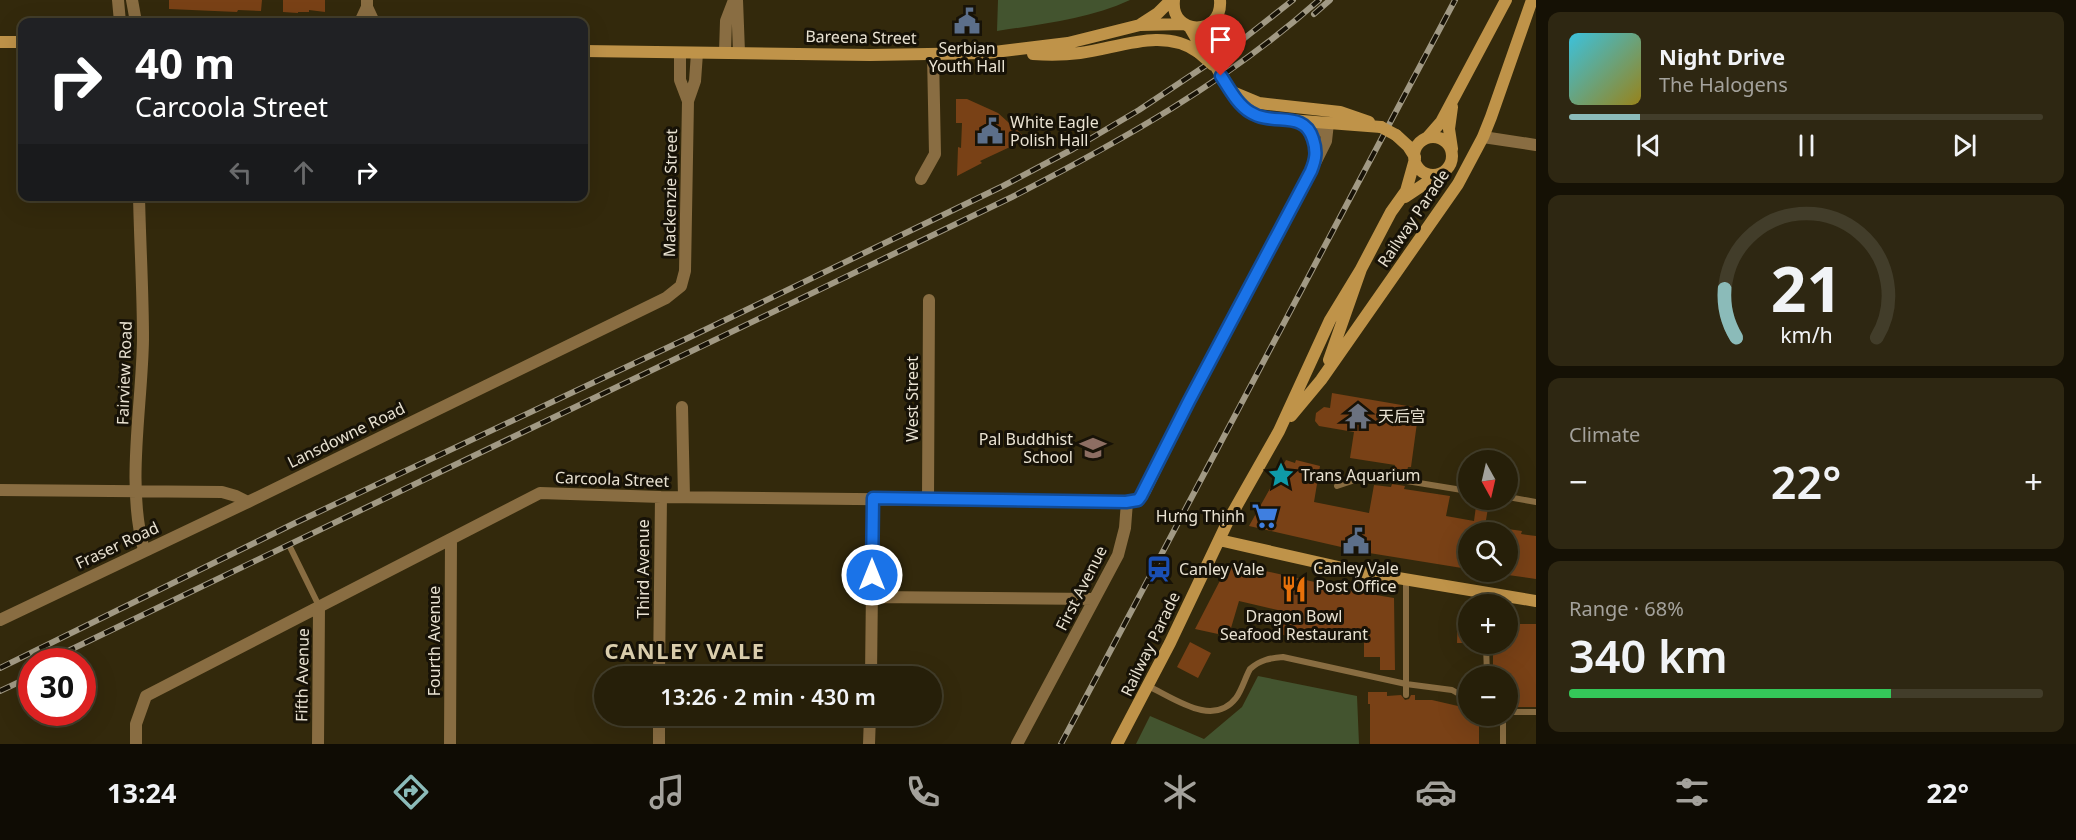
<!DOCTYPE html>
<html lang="en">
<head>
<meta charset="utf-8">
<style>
	:root { --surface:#261f09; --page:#2e2712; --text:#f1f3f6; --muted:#a4a29c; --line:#423d2a; --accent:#8bbbb9 }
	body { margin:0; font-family:"Noto Sans","Noto Sans SC",sans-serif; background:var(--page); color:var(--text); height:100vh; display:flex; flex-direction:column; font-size:22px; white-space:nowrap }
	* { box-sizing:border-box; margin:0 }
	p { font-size:20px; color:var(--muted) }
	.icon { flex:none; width:33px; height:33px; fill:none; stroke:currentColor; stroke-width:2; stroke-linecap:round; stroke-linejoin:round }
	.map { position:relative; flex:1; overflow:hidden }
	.drawer { display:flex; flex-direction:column; gap:12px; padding:12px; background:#151105; width:540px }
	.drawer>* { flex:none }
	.top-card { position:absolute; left:18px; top:18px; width:570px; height:183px; border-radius:12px; box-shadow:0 6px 24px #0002,0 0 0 2px var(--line); background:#202124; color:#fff; overflow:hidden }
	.needle { width:39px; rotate:172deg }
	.fabs { position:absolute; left:1458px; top:450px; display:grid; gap:12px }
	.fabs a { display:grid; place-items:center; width:60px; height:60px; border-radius:50%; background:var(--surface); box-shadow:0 6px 24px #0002,0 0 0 2px var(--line); font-size:30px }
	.speed { position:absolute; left:18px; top:648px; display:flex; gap:12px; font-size:30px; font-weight:700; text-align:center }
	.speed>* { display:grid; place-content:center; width:78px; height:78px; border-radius:50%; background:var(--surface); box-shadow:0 6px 24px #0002,0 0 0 2px var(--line); line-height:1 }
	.speed .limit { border:9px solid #d22; background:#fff; color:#111 }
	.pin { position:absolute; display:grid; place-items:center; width:51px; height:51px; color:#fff; margin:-62px -26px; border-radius:50% 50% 50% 0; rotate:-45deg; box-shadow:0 0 6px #0007 }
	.pin .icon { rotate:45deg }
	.me { position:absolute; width:66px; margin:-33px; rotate:0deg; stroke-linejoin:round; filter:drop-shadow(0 0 4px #0008) }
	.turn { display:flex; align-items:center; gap:21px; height:126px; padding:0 18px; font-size:27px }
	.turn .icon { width:78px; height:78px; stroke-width:2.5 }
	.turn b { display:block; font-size:42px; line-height:51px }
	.lanes { display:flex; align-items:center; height:57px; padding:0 18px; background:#0003; justify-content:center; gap:30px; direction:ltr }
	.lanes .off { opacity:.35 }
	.big { font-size:45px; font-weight:600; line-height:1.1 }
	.drawer .widget { flex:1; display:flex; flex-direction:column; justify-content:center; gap:9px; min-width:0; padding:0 21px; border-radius:12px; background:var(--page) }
	.drawer .dial { align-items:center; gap:0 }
	.dial svg { height:156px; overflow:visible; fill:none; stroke:var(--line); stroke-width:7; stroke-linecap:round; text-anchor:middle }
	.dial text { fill:var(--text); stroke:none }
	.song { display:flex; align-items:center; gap:18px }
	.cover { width:72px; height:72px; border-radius:9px; background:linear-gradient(135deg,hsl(190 70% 55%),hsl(50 70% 35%)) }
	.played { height:6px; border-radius:3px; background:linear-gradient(90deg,var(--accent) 15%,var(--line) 15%) }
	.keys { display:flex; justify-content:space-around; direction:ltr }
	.heat { display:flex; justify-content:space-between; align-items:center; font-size:33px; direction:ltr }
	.charge { height:9px; border-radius:4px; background:linear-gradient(90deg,#34c759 68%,var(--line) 0) }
	.trip { position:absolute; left:594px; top:666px; width:348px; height:60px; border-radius:30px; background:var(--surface); box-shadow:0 6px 24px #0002,0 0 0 2px var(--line); font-weight:600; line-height:60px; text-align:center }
	.tab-bar { display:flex; height:96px; justify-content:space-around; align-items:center; background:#0f0c04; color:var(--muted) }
	.tab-bar .icon { width:42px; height:42px }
	.tab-bar .active { color:var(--accent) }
	.tab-bar b { font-size:27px; color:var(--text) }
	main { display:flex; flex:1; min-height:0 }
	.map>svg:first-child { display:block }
	.green { fill:#43542f }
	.building { fill:#794116 }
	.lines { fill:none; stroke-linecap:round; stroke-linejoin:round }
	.lane { stroke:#896d42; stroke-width:6 }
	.street { stroke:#896d42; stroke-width:12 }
	.secondary { stroke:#bf9349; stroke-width:12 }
	.rail-casing { stroke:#a19984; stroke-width:6 }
	.rail { stroke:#171207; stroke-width:4; stroke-dasharray:11; stroke-linecap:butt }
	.secondary-bridge { stroke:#bf9349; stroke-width:12 }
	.route-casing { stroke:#114b97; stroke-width:15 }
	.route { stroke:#1a73e8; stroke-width:10 }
	.labels { text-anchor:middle; stroke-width:6; stroke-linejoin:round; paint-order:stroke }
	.street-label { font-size:16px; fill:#e9e2d2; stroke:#171207 }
	.poi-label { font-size:16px; fill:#e9e2d2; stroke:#171207; text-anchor:start }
	.district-label { font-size:22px; font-weight:bold; letter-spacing:1.5px; fill:#dbcead; stroke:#171207 }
</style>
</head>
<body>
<main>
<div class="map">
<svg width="1536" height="744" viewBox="0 0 1536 744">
	<rect width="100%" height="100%" fill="#33290c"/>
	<!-- green -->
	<path class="green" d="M998,0h132c-41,19 -88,24 -133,31z
		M1258,676l99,20 2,48h-223l14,-28 54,23 38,-32z"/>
	<!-- building -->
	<path class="building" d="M169,0h93l-1,11 -23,-1 -1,2 -68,-3z
		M283,0h42v12l-16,-2v2h-11v1l-15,-1z
		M956,99h11l31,14 29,26 -47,22 2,2 -25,13 1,-29 3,1 1,-25h-6z
		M1332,393l87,15 -8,59h-3l-2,9 -13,-3 2,-8 -45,-7 4,-26 -35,-6 -4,-5 1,-8 8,-6 6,1z
		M1286,460l9,3 1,-3 24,6 -6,36 55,11 5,-28 17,2 1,-3 13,2 -1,3 46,7 -4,20 28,5 2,-15 12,2 -4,24h-16v37l-105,-17 -114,-26z
		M1508,529l14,2 -1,3 15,2v43l-28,-4z
		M1234,564l130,29 30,5 1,72h-15v-13h-16v-19h-21v-6l-48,-3 -1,8 -16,-3 4,-23 -43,-10 -8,27 -11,-2 -2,8 -23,-5 32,-62z
		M1458,613h10v30h-11z
		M1508,624h28v83h-18v-19h-10v-12h-15v-32h15z
		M1190,642l21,11 -13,25 -21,-11z
		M1368,692h19v4l14,-1 4,5 4,-1 2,-4h4v5h17l26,6 10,7v3h4l7,4v24h-109v-40h-2z"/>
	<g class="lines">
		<!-- lane -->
		<path class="lane" d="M1337,486l33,-11 98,16
			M1508,497l28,5
			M289,545l30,61
			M1486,644l1,32
			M1148,686c26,12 65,42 88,12 6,-8 9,-20 14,-29 10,-9 20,-11 33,-12l123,27 46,6 16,9
			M1406,695v-115
			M1508,712h28
			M1503,744v-28"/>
		<!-- street -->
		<path class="street" d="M118,0l2,22
			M132,0l4,22
			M367,0v7l7,15
			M737,0l2,52
			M360,22l7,-15
			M725,52l1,-31 8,-21
			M680,53v27l8,21
			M1483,137l53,8
			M1313,140c2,-12 9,-15 20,-18
			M921,179l14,-25 -2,-99
			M139,196c1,48 4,96 4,143 -1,68 -17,146 1,211
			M682,407l2,90
			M0,490l222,2 14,4 12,6 418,-204 15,-12 4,-15 3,-170 7,-20 2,-28
			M928,499l1,-199
			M872,597l222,2
			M0,620l248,-118
			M659,676l2,-179
			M871,676l2,-178
			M136,744v-20l10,-28 394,-203 121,4 466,5
			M318,744l1,-137
			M450,744l1,-205
			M659,744v-28
			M869,744l1,-28
			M1017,744l101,-189 7,-27 2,-26 11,-2 7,-9 44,-90 122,-230 15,-30 2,-18"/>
		<!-- secondary -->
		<path class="secondary" d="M1174,0c-4,36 49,37 46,0
			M1141,24l17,-11 13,-13
			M1189,26l14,24
			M0,42h22
			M1211,46v-14l4,-13
			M584,51l286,4 116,-2 82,-10 72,-18 44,-1
			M1033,54c15,1 31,1 47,-1 39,-5 83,-26 118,-1
			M1229,89l19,22 16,7 117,9
			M1235,93l24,10 81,9 29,10
			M1396,135l12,11 7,11
			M1414 156a19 19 0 1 1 38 0a19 19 0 1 1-38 0Z
			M1427,138l14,-16 65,-122
			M1452,149l-3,-20 3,-22
			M1405,197l33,-22
			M1329,360l32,-91 30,-57 15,-21 9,-32
			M1291,416l30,-36 137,-196 25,-47 8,-20 41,-117
			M1219,540l137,31 180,30
			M1117,744l53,-101 58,-122 51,-90 51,-111 31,-51"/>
		<!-- rail casing -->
		<g class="rail-casing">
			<path id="rail" d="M1314,14l16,-14
				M45,662l967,-465c109,-56 215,-115 307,-197
				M0,668l295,-145 393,-185 315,-152 70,-37 66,-39 93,-62 61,-48
				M0,691l32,-15
				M1061,744l394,-744"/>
		</g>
		<!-- rail -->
		<use href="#rail" class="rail"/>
		<!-- secondary-bridge -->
		<path class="secondary-bridge" d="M1211,46l4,19 14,24
			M1198,52l15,13
			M1381,127l15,8"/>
	</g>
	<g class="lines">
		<!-- route casing -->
		<g class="route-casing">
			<path id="route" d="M872,575l1,-77 253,4 12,-2 3,-4 48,-95 122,-230c5,-12 6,-20 2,-32 -9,-30 -40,-12 -63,-27 -13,-8 -21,-24 -29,-36"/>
		</g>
		<!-- route -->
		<use href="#route" class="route"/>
	</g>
	<!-- icons -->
	<defs>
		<g id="civic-bare" transform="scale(2.07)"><path d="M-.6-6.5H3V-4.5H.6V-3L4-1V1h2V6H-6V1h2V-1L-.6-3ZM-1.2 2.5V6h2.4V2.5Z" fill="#5c6f8a" stroke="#171207" stroke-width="2.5" paint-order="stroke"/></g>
		<g id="temple-bare" transform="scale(2.07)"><path d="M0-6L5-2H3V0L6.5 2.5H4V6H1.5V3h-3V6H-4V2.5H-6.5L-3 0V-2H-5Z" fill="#6b7280" stroke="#171207" stroke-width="2.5" paint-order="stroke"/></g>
		<g id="school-bare" transform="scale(2.07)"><path d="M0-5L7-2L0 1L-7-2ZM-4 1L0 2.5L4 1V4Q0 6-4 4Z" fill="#8d6e63" stroke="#171207" stroke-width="2.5" paint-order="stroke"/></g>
		<g id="sight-bare" transform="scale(2.07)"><path d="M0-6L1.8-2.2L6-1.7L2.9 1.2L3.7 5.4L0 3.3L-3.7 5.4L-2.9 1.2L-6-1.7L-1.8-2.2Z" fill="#0f9aa8" stroke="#171207" stroke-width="2.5" paint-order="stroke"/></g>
		<g id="supermarket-bare" transform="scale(2.07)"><path d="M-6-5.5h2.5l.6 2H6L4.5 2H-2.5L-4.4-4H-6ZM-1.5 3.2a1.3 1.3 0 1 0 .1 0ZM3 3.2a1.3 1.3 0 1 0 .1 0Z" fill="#3f7fe0" stroke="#171207" stroke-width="2.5" paint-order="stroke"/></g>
		<g id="station-bare" transform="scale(2.07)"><path d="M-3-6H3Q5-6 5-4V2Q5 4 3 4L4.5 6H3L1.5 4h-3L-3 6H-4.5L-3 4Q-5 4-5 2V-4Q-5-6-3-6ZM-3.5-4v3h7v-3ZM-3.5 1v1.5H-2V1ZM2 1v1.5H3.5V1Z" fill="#1a4fb4" stroke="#171207" stroke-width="2.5" paint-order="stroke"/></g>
		<g id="restaurant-bare" transform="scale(2.07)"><path d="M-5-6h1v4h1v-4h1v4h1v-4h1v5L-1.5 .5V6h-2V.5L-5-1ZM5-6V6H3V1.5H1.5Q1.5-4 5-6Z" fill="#e8710a" stroke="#171207" stroke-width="2.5" paint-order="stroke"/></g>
	</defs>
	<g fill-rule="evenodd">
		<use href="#civic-bare" x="967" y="21"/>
		<use href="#civic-bare" x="990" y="131"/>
		<use href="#temple-bare" x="1358" y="416"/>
		<use href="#school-bare" x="1093" y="448"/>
		<use href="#sight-bare" x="1281" y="475"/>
		<use href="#supermarket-bare" x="1265" y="516"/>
		<use href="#civic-bare" x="1356" y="541"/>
		<use href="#station-bare" x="1159" y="569"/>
		<use href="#restaurant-bare" x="1294" y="589"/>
	</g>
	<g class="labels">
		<!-- street labels -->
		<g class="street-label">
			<text transform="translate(861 37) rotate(1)" y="6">Bareena Street</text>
			<text transform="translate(670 193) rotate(-89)" y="6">Mackenzie Street</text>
			<text transform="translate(1413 218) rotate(-56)" y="6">Railway Parade</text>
			<text transform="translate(124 373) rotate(-88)" y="6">Fairview Road</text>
			<text transform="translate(912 399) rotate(-90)" y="6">West Street</text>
			<text transform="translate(346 435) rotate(-26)" y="6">Lansdowne Road</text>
			<text transform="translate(612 479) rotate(2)" y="6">Carcoola Street</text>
			<text transform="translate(117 545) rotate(-25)" y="6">Fraser Road</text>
			<text transform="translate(643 569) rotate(-90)" y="6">Third Avenue</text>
			<text transform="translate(1081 588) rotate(-63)" y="6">First Avenue</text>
			<text transform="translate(434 641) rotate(-90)" y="6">Fourth Avenue</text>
			<text transform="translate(1150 644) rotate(-64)" y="6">Railway Parade</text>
			<text transform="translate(302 675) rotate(-89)" y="6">Fifth Avenue</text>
		</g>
		<!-- poi labels -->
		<g class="poi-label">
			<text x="967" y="54" text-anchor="middle">Serbian<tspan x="967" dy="18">Youth Hall</tspan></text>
			<text x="1010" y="128">White Eagle<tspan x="1010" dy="18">Polish Hall</tspan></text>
			<text x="1378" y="422">天后宫</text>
			<text x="1073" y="445" text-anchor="end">Pal Buddhist<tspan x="1073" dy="18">School</tspan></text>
			<text x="1301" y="481">Trans Aquarium</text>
			<text x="1245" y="522" text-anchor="end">Hưng Thịnh</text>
			<text x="1356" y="574" text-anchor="middle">Canley Vale<tspan x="1356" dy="18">Post Office</tspan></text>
			<text x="1179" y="575">Canley Vale</text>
			<text x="1294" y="622" text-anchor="middle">Dragon Bowl<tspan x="1294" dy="18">Seafood Restaurant</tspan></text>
		</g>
		<!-- district labels -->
		<g class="district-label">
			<text x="685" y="659">CANLEY VALE</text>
		</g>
	</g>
</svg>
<div class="fabs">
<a><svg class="needle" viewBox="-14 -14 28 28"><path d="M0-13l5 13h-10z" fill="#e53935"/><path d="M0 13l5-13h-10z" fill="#a4a29c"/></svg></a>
<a><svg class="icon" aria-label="search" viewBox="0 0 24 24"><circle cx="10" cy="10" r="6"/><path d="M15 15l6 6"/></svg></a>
<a>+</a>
<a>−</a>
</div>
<div class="speed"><div class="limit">30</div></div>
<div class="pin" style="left:1221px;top:76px;background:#d93025"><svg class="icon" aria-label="arrive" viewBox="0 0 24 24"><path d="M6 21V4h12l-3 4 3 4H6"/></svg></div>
<svg class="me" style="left:872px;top:575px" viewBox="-20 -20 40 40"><circle r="17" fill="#1a73e8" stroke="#fff" stroke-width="3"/><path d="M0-11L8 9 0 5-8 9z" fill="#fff"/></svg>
<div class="trip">13:26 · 2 min · 430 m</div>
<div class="top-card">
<div class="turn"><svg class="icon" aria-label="right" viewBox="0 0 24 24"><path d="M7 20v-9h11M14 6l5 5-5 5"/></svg><div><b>40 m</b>Carcoola Street</div></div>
<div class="lanes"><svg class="icon off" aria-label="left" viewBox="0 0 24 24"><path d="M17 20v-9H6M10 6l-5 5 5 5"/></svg><svg class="icon off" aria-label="ahead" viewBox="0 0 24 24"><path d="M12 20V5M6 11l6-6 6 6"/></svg><svg class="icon" aria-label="right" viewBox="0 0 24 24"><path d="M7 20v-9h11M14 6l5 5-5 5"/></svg></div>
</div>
</div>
<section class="drawer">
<div class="widget">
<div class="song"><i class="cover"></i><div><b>Night Drive</b><p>The Halogens</p></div></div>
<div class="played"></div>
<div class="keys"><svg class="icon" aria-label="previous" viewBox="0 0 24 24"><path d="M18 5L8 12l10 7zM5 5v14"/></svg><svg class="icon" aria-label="pause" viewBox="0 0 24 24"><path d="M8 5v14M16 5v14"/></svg><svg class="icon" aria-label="next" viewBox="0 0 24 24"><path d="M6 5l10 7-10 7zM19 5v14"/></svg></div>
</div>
<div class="widget dial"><svg viewBox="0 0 100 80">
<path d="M14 69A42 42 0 1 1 86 69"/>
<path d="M14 69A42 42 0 0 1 8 44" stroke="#8bbbb9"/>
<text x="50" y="56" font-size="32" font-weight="700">21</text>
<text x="50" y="72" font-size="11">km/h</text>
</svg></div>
<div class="widget"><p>Climate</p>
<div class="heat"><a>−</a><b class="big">22°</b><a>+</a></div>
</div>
<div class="widget"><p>Range · 68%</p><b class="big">340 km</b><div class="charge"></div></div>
</section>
</main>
<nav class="tab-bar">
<b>13:24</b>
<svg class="icon active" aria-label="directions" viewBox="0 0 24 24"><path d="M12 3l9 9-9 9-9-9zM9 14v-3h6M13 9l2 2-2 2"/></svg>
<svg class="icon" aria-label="music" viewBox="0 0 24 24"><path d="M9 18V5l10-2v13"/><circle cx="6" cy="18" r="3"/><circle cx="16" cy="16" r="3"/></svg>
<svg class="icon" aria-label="phone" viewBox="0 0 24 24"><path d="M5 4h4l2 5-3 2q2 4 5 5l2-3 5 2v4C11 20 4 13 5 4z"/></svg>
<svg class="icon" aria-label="climate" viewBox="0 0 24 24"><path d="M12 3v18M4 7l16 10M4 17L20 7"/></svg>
<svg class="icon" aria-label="car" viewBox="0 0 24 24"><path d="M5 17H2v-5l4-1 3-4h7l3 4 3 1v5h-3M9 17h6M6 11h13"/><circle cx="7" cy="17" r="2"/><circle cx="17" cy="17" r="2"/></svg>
<svg class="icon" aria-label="filters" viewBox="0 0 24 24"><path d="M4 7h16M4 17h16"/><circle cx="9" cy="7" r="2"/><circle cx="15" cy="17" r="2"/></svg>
<b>22°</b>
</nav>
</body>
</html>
